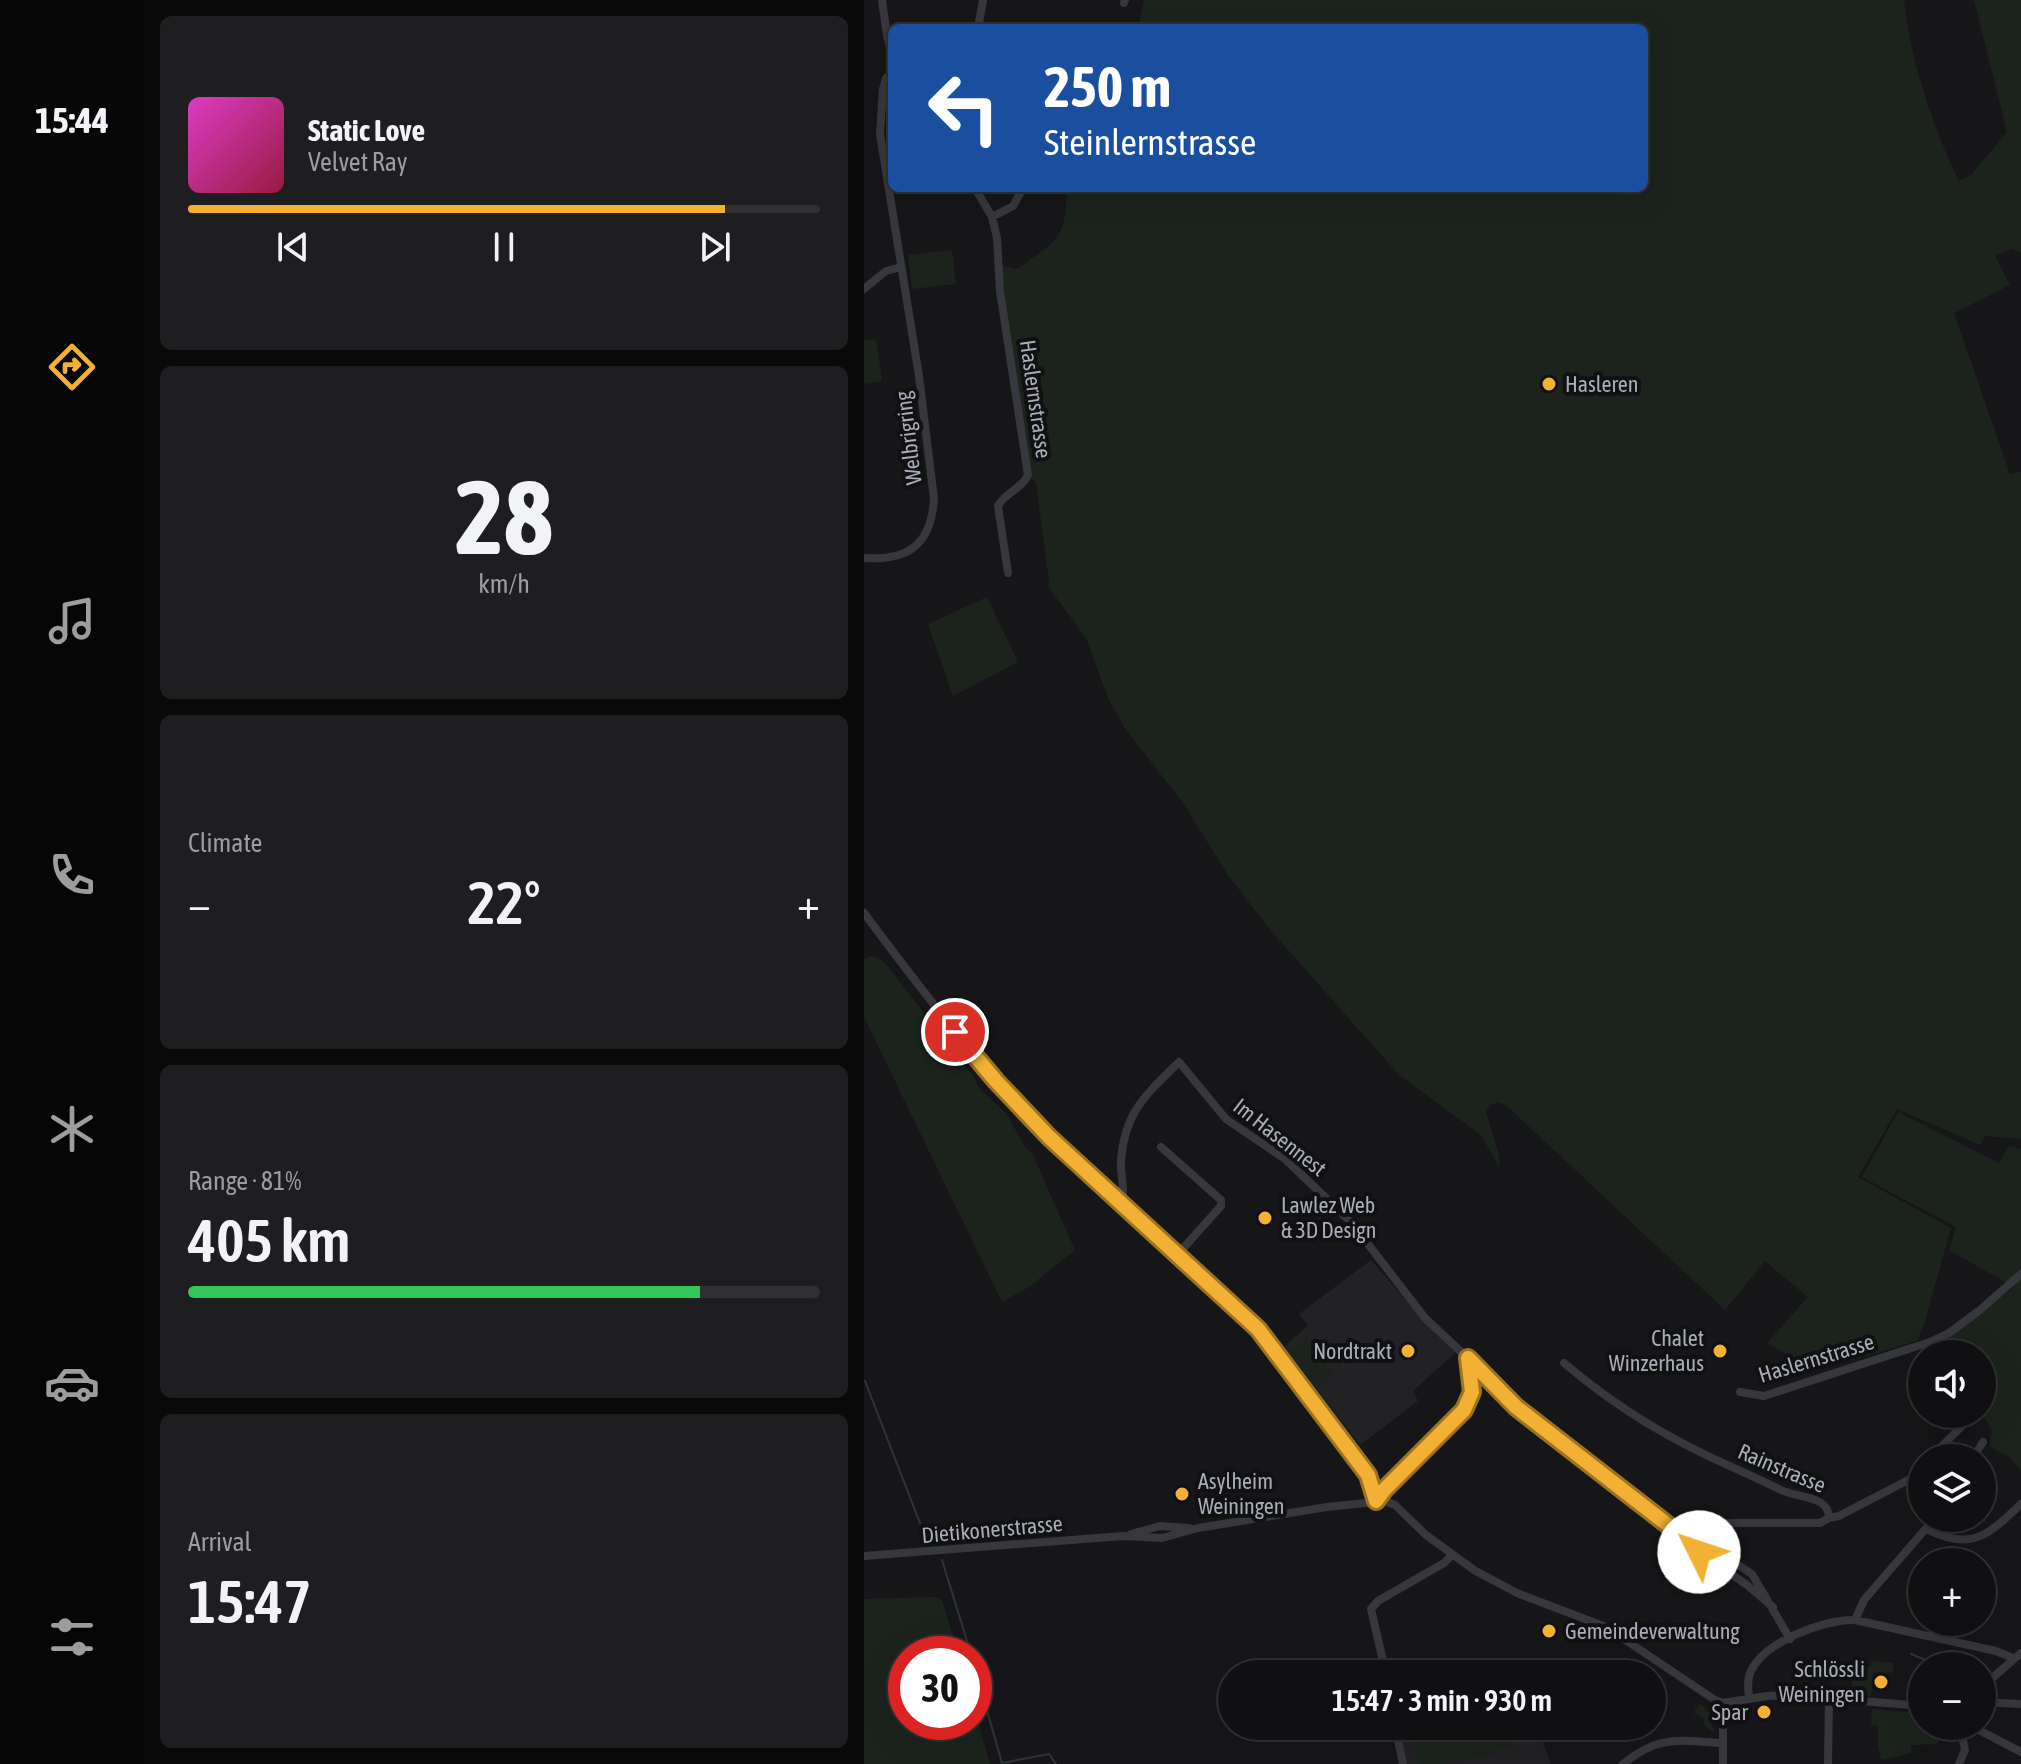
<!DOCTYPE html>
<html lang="en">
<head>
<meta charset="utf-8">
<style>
	:root { --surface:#101012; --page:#1e1e20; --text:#f1f3f6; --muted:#9c9d9f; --line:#303032; --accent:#f2b134 }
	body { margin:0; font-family:"Asap Condensed",sans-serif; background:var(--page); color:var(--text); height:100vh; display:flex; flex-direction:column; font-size:30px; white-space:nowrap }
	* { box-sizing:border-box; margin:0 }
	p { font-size:26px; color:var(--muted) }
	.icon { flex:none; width:44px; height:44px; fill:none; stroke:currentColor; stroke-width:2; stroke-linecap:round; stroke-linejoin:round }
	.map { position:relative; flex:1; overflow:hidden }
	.side { display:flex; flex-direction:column; gap:16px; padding:16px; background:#09090a; width:720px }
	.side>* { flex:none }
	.top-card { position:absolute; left:24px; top:24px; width:760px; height:168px; border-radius:12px; box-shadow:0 8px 32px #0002,0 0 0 2px var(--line); background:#1a4fa0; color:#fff; overflow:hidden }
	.controls { position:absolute; left:1044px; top:1340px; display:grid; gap:16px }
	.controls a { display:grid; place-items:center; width:88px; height:88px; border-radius:50%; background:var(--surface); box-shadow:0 8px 32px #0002,0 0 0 2px var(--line); font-size:40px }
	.speed { position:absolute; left:24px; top:1636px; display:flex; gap:16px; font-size:40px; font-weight:700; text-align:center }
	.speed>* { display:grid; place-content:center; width:104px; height:104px; border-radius:50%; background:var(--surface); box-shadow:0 8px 32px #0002,0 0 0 2px var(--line); line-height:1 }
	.speed .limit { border:12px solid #d22; background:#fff; color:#111 }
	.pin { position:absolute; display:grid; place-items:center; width:68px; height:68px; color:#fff; margin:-34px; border:4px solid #fff; border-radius:50%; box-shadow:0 2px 8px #0007 }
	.me { position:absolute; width:88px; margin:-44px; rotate:311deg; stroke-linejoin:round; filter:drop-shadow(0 0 6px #0008) }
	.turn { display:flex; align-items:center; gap:28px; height:168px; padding:0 24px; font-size:36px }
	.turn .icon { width:104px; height:104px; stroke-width:2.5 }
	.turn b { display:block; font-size:56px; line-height:68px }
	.big { font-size:60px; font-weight:600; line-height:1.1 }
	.side .widget { flex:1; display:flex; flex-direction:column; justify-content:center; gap:12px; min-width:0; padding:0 28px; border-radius:12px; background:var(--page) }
	.side .dial { align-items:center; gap:0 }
	.dial b { font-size:104px; line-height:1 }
	.song { display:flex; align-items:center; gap:24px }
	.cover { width:96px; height:96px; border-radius:12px; background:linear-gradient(135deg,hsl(310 70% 55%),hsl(340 70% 35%)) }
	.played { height:8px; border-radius:4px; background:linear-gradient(90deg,var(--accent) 85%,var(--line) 85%) }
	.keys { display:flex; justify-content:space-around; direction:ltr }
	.heat { display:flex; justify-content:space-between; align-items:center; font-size:44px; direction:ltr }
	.charge { height:12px; border-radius:6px; background:linear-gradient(90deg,#34c759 81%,var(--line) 0) }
	.trip { position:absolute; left:354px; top:1660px; width:448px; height:80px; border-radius:40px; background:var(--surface); box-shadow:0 8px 32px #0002,0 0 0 2px var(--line); font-weight:600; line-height:80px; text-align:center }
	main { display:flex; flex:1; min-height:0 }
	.dock { display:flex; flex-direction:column; width:144px; justify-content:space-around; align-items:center; background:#060607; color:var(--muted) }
	.dock .icon { width:56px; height:56px }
	.dock .active { color:var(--accent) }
	.dock b { font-size:36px; color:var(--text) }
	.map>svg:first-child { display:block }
	.built { fill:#222225 }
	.green { fill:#1c231d }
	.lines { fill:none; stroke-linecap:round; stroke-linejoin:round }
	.stream { stroke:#2c353c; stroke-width:2 }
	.minor { stroke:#37383d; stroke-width:8 }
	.route-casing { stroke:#9d7322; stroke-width:20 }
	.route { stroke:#f2b134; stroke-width:14 }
	.poi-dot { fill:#f2b134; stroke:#111113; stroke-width:3 }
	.labels { text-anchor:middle; stroke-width:8; stroke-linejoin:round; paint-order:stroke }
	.poi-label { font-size:22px; fill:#a8adb8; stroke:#111113; text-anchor:start }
	.street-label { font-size:22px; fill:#a8adb8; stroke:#111113 }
</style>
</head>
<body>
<main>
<nav class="dock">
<b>15:44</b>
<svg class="icon active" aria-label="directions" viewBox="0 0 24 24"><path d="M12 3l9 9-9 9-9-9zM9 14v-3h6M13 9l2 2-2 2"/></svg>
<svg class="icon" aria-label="music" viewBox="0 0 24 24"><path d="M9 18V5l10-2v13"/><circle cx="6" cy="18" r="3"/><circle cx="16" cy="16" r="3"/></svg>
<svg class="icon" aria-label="phone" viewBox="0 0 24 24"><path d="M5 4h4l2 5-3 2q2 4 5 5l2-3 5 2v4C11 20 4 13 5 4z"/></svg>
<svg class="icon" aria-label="climate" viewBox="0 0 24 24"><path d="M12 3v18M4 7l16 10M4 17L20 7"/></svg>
<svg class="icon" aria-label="car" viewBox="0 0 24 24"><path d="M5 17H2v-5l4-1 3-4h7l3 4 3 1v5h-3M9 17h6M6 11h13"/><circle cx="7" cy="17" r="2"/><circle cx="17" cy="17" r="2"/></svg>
<svg class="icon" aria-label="filters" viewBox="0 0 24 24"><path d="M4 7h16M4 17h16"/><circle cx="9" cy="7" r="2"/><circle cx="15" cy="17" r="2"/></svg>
</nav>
<section class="side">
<div class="widget">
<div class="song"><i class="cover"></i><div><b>Static Love</b><p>Velvet Ray</p></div></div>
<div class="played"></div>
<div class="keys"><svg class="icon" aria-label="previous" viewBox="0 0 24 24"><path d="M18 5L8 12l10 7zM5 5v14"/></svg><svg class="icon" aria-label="pause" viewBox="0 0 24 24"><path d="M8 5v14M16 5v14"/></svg><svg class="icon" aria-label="next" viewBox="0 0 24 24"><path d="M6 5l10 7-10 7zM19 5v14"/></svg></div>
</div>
<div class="widget dial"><b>28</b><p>km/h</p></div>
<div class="widget"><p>Climate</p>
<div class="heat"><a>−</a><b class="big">22°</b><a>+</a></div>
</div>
<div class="widget"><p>Range · 81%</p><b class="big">405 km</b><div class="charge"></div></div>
<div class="widget"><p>Arrival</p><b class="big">15:47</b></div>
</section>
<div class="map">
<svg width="1157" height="1764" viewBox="0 0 1157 1764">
	<rect width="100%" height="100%" fill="#161618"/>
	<!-- built -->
	<path class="built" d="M507,1260l59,68 26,24 -43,39 5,10 -58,44 -76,-99 24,-20 -9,-12z
		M534,1726h147l-3,14 9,24h-145z"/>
	<!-- green -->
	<path class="green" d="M280,0h760c7,62 28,125 55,181l12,-6 36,-43 -33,-132h47v253l-9,-4 -17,7 15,29 -56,28 56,161 11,-2v667l-36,-3 -5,9 -83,-36 -39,68 93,51 -26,93 -8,20 -65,19 -47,5 -38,-22 41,-46 -43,-36 -40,49 -218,-204 -8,-4 -9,3 -4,7 13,43v12l-18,-32 -82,-60 -132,-149 -39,-51 -45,-72 -59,-76 -16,-29 -22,-60 -39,-53 2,-5 -13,-97 -8,-8 -27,-210 13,4 5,-1c40,-30 46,-27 48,-80h577v-160h-506z
		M88,250l4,34 -44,5 -4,-34z
		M12,339l6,42 -18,3v-44z
		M123,597l31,65 -65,34 -25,-72z
		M6,956l8,2 8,6 88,113 4,10 28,26 19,34 7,6 43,97 -46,37 -27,15 -138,-285v-58z
		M1034,1112l101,51 10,-17 12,3v321l-11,-12 -21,-12 3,-16 -10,-16v-60h-38l-6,-8 76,-59 -65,-37 7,-23 -94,-50z
		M441,1338l29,36 -15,13 -29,-36z
		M71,1597l7,3 17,54h-53v68h68v-15l16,57h-126v-165z
		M1008,1661l22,2 -1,10 -20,-1 -2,24 -19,-2v-27h19z
		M837,1704l9,10 4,19 -11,-9 2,-4 -11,-8z
		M1008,1709l50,4v13h30l1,10 -4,5 -10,-2 -2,5 -26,1v8l-30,7 -3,-15v-19l-7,-1z
		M547,1726h116l-17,4 3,16 -14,3v4l-57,11h-23z"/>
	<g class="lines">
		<!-- stream -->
		<path class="stream" d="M1,1381l58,150 7,11
			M78,1560l29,94
			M1047,1654l12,5 16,1
			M110,1665l28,98 47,-9 7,10"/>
		<!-- minor -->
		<path class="minor" d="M18,0l5,36 5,19
			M260,3l1,-3
			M114,28l5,-28
			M111,188l17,29 5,21 3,53 28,184c-7,15 -23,17 -30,31l10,67
			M128,217l21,-11 10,-18
			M0,289l22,-18 15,-4
			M0,558c44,3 67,-13 70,-59l-15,-123 -39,-242 3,-45 3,-11 6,-5
			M0,913c58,78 117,154 185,224l209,192 110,146 8,26
			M297,1147l60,53v6l-43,48
			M257,1204c5,-14 -1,-29 0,-44 4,-49 25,-65 58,-98l47,57 59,40 66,63 74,96 48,45 24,28 55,45 121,93 26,23 48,33 26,22
			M700,1363c39,33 82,62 128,85 29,15 59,27 89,42 16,8 48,5 48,28l-9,5h-103l-7,2 -6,8 2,11 46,30 38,65
			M876,1392l24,4 166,-54 19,-9 31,-23 41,-36
			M1066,1458l39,-39
			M1109,1458l10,-16
			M512,1501l8,-11 80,-80 8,-18 -4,-34
			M965,1518l10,-2 71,-37 12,-12
			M1062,1529c46,23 62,6 95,-25
			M267,1534l29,-8 29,2
			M0,1556l259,-20 39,2 36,-10 129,-21 58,-6 10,4 31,30 48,35 43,23 89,34 109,73 8,3
			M991,1620l9,-20 71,-82
			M522,1674l-15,-65 7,-8 66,-38 8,-8
			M1118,1687l39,-34
			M885,1698c-1,-8 -2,-17 1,-25 13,-31 74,-54 105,-53l141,31 17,7
			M1118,1702l39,2
			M859,1703l44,-7 22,-1 133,11
			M859,1703v61
			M531,1726l8,38
			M1107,1726l50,26
			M759,1764c37,-30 55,-23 100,-21
			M964,1764l1,-66
			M1095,1764l6,-14 -5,-24"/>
	</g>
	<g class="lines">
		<!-- route casing -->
		<g class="route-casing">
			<path id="route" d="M91,1032l41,49 53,56 209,192 110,146 8,26 8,-11 80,-80 8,-18 -4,-34 48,49 157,122 26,23"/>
		</g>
		<!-- route -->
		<use href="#route" class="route"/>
	</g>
	<!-- markers -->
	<g class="poi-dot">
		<circle cx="685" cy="384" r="8"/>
		<circle cx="401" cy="1218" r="8"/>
		<circle cx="544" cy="1351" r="8"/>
		<circle cx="856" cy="1351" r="8"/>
		<circle cx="318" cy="1494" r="8"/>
		<circle cx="685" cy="1631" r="8"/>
		<circle cx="1017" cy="1682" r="8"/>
		<circle cx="900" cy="1712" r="8"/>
	</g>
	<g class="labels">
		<!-- poi labels -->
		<g class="poi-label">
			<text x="701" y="392">Hasleren</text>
			<text x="417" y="1213">Lawlez Web<tspan x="417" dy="25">&amp; 3D Design</tspan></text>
			<text x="840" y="1346" text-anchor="end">Chalet<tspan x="840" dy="25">Winzerhaus</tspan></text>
			<text x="528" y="1359" text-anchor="end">Nordtrakt</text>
			<text x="334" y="1489">Asylheim<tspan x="334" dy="25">Weiningen</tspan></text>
			<text x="701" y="1639">Gemeindeverwaltung</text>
			<text x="1001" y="1677" text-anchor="end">Schlössli<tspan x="1001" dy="25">Weiningen</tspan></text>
			<text x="884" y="1720" text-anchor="end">Spar</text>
		</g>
		<!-- street labels -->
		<g class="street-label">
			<text transform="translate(172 399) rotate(82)" y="8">Haslernstrasse</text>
			<text transform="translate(44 438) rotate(-97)" y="8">Welbrigring</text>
			<text transform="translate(416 1137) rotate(38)" y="8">Im Hasennest</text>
			<text transform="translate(952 1358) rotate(-17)" y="8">Haslernstrasse</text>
			<text transform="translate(918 1468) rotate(23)" y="8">Rainstrasse</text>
			<text transform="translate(128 1529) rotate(-5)" y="8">Dietikonerstrasse</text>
		</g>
	</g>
</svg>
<div class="controls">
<a><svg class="icon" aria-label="sound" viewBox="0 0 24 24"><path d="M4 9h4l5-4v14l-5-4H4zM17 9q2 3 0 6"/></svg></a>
<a><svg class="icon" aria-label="layers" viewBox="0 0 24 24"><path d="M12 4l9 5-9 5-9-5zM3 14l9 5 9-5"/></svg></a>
<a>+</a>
<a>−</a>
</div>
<div class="speed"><div class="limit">30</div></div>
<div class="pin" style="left:91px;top:1032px;background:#d93025"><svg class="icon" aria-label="arrive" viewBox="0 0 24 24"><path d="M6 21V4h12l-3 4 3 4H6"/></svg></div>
<svg class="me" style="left:835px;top:1552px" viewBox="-20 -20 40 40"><circle r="19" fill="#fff"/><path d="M0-13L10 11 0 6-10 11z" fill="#f2b134"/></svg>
<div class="trip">15:47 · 3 min · 930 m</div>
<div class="top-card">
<div class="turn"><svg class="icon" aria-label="left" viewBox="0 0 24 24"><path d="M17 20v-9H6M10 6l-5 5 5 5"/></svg><div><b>250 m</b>Steinlernstrasse</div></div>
</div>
</div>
</main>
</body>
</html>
